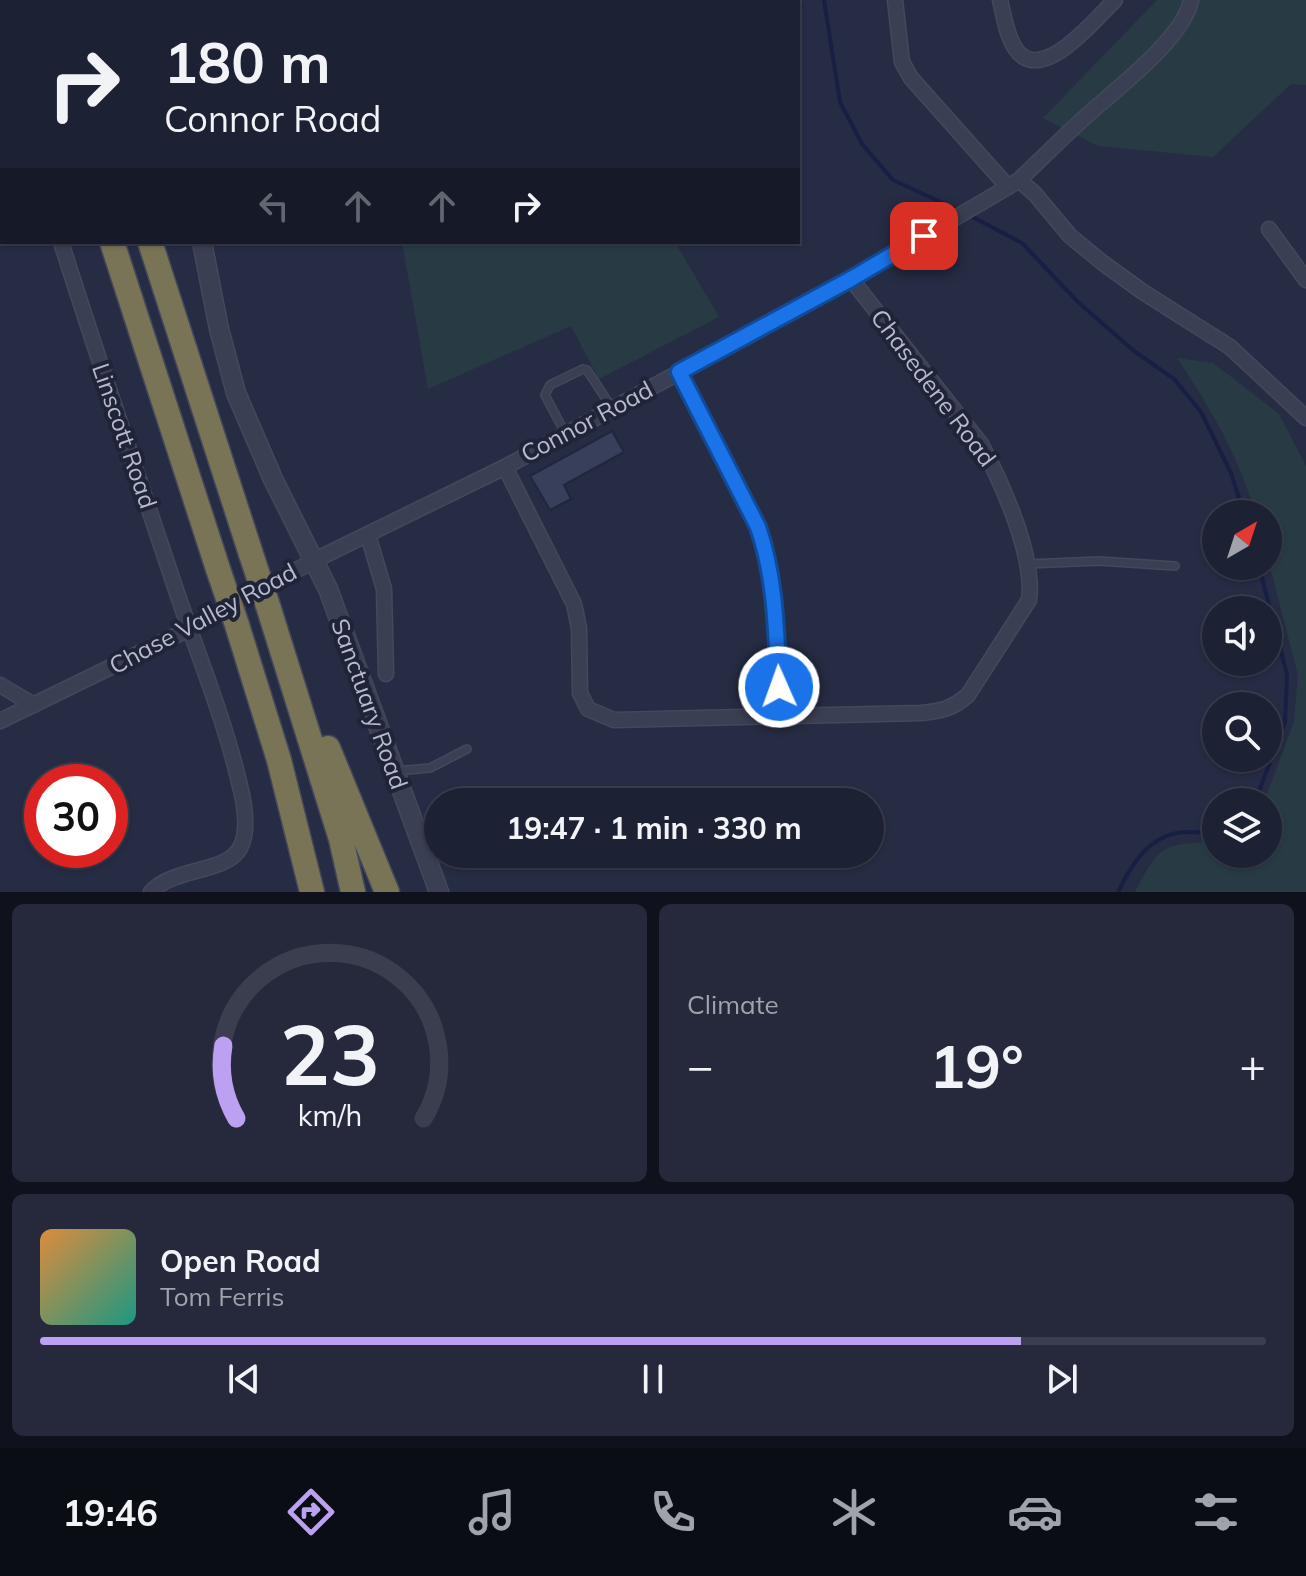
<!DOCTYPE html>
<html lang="en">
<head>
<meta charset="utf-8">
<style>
	:root { --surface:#1c2133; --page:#25293b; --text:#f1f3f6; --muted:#a0a3ac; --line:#3a3e4e; --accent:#bca0f2 }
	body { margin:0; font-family:Mulish,sans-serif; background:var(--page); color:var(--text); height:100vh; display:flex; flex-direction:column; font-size:30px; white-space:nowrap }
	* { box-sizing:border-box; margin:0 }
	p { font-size:26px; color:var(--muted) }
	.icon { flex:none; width:44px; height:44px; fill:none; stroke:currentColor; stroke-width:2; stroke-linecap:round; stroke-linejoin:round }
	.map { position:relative; height:892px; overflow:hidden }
	.details { display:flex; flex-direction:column; gap:12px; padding:12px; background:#0f121c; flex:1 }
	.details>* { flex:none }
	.top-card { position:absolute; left:0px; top:0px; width:800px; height:244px; box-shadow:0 2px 6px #0004,0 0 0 2px var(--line); background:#1c2133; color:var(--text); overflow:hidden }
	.needle { width:52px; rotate:39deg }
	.buttons { position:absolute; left:1202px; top:500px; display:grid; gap:16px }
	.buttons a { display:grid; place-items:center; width:80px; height:80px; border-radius:50%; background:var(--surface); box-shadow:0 2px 6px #0004,0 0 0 2px var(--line); font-size:40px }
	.speed { position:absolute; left:24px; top:764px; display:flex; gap:16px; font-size:40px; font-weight:700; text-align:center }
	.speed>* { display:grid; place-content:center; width:104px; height:104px; border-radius:50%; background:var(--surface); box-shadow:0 2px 6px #0004,0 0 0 2px var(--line); line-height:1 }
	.speed .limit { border:12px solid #d22; background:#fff; color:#111 }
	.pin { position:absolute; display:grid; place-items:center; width:68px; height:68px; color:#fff; margin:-34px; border-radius:16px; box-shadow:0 4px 12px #0006 }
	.me { position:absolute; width:88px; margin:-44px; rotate:358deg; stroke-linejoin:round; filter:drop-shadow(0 0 6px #0008) }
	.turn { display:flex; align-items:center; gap:28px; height:168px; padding:0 32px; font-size:36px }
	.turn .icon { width:104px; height:104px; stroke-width:2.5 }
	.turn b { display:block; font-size:56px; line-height:68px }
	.lanes { display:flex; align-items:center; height:76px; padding:0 32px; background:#0003; justify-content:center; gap:40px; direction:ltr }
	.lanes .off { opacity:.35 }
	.big { font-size:60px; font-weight:700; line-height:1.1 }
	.details .card { flex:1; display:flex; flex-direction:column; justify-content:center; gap:12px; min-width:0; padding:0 28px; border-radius:12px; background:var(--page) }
	.details .dial { align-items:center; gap:0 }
	.dial svg { height:208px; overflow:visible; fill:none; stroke:var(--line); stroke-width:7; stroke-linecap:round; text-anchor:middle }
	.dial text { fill:var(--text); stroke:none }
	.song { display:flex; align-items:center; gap:24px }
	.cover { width:96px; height:96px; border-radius:12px; background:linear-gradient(135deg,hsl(30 70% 55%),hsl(170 70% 35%)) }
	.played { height:8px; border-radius:4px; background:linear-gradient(90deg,var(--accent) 80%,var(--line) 80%) }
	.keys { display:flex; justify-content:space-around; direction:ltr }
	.heat { display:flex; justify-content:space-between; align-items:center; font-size:44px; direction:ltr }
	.details .tiles { flex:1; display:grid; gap:12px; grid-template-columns:1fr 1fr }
	.card:last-child { grid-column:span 2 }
	.trip { position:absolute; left:424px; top:788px; width:460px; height:80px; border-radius:40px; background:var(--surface); box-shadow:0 2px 6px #0004,0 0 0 2px var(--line); font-weight:700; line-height:80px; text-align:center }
	.dock { display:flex; height:128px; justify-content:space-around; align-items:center; background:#0b0d14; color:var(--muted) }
	.dock .icon { width:56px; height:56px }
	.dock .current { color:var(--accent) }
	.dock b { font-size:36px; color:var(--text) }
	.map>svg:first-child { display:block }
	.green { fill:#283b45 }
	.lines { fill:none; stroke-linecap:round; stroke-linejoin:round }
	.stream { stroke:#181f43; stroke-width:4 }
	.building { fill:#383f5a; stroke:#21263b; stroke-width:2 }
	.service-casing { stroke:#44485d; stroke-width:10 }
	.minor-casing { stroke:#44485d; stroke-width:17 }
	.tertiary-casing { stroke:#44485d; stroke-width:21 }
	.motorway-casing { stroke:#42475b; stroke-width:27 }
	.service { stroke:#3a3f53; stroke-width:7 }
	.minor { stroke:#3a3f53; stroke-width:14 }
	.tertiary { stroke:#3a3f53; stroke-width:18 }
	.motorway { stroke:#7a7457; stroke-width:24 }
	.motorway-bridge-casing { stroke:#42475b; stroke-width:27; stroke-linecap:butt }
	.motorway-bridge { stroke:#7a7457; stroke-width:24 }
	.route-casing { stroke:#114b97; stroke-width:20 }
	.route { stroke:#1a73e8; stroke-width:14 }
	.labels { text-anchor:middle; stroke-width:8; stroke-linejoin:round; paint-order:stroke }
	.street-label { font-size:24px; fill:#b8bbcd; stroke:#1f2439 }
</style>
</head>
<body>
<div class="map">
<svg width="1306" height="892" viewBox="0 0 1306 892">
	<rect width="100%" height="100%" fill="#262c44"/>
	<!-- green -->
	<path class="green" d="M328,0h342v2h-342z
		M1157,0h149v85l-15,-1 -78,73 -115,-11 -55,-28z
		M402,242h273l44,75 -120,62 -28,-53 -143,63z
		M1177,358l36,5 66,51 27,52v426h-171c27,-50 26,-46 81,-51v13h52v-52h-4l30,-80 4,-47 -30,-115v-46h-12c-19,-60 -44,-104 -79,-156z"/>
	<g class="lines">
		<!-- stream -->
		<path class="stream" d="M824,0l16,102 22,42 31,36 65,30
			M969,215l53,28 56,59 56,49 40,28 27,33 30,61 13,41
			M1255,802l30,-80 2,-47 -28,-109
			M1118,892c14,-29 32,-58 67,-60 10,0 21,1 31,0"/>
	</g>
	<!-- building -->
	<path class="building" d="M612,431l12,21 -60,33 7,14 -21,11 -20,-34z"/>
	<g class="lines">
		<!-- service casing -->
		<g class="service-casing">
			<path id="service" d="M565,433l-20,-38 5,-10 33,-16 4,1 25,38
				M1028,564l71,-3 76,5
				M395,771l35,-3 37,-19"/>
		</g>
		<!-- minor casing -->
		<g class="minor-casing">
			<path id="minor" d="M895,0l7,62 9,16 97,109
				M1000,0c4,16 6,34 15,48 26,40 81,-30 100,-48
				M0,56l2,6
				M1019,180l16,14 35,42 33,27 40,29 87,55 76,71
				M1269,229l37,51
				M61,242c37,117 77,234 116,351 21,62 47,125 62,189 5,19 11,48 1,66 -13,25 -66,19 -89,44
				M679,372l79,155c21,61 19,126 22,191
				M505,467l69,137 5,24 1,65 8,16 26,11 307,-7c20,-2 31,-4 47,-18l61,-95c6,-44 -27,-117 -48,-156l-130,-165
				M368,535l16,54 2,85
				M0,685l34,20
				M0,721l189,-92 126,-69 190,-93 346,-188 157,-92 11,-7c21,-20 42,-41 64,-61 29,-27 101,-80 108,-119"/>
		</g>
		<!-- tertiary casing -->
		<g class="tertiary-casing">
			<path id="tertiary" d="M165,0v2
				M202,242l17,87 17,64 37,86 55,110 111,303"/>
		</g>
		<!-- motorway casing -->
		<g class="motorway-casing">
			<path id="motorway" d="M33,0l1,2
				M68,0v2
				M112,242l106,327
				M150,242l101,312
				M269,609l72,230 12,53
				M237,625l42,135 33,132
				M328,748l59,144"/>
		</g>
		<!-- service -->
		<use href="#service" class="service"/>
		<!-- minor -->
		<use href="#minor" class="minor"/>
		<!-- tertiary -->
		<use href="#tertiary" class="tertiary"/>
		<!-- motorway -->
		<use href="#motorway" class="motorway"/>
		<!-- motorway-bridge casing -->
		<g class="motorway-bridge-casing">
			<path id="motorway-bridge" d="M251,554l18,55
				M218,569l19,56"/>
		</g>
		<!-- motorway-bridge -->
		<use href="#motorway-bridge" class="motorway-bridge"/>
	</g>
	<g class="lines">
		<!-- route casing -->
		<g class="route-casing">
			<path id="route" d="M779,687c-3,-55 -3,-108 -21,-160l-79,-155 172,-93 73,-43"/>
		</g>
		<!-- route -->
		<use href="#route" class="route"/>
	</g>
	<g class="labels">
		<!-- street labels -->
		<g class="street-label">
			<text transform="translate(933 388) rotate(53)" y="8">Chasedene Road</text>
			<text transform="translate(587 422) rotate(-28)" y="8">Connor Road</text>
			<text transform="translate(124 436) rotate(71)" y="8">Linscott Road</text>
			<text transform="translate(203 619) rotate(-28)" y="8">Chase Valley Road</text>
			<text transform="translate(369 704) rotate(70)" y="8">Sanctuary Road</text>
		</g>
	</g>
</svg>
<div class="buttons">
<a><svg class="needle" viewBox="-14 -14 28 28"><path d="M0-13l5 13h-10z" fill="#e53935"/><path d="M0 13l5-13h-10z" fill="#a0a3ac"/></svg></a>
<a><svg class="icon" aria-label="sound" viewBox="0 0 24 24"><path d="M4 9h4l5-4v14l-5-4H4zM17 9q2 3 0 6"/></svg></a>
<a><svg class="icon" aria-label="search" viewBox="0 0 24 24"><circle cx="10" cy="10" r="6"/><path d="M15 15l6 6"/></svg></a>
<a><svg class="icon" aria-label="layers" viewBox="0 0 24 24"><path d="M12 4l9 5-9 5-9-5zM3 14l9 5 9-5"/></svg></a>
</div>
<div class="speed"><div class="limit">30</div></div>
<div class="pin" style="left:924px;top:236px;background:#d93025"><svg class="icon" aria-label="arrive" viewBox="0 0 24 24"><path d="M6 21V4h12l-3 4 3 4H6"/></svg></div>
<svg class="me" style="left:779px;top:687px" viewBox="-20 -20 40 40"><circle r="17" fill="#1a73e8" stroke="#fff" stroke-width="3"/><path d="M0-11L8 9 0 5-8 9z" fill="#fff"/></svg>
<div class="trip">19:47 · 1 min · 330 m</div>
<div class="top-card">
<div class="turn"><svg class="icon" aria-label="right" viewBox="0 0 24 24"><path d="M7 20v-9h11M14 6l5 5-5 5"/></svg><div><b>180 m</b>Connor Road</div></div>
<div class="lanes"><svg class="icon off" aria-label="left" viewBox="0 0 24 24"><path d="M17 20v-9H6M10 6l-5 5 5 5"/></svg><svg class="icon off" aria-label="ahead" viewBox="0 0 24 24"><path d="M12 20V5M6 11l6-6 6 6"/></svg><svg class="icon off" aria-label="ahead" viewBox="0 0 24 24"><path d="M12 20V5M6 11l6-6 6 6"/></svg><svg class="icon" aria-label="right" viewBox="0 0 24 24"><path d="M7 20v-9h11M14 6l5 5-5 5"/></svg></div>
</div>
</div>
<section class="details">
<div class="tiles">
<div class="card dial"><svg viewBox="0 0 100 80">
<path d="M14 69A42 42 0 1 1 86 69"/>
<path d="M14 69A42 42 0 0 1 9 41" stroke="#bca0f2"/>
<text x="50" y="56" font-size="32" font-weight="700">23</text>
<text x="50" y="72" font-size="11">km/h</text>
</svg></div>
<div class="card"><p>Climate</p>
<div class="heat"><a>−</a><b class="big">19°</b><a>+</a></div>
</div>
<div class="card">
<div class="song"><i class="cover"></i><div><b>Open Road</b><p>Tom Ferris</p></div></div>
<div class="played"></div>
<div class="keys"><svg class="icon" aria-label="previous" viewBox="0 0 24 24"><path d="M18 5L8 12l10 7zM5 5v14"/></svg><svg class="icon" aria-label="pause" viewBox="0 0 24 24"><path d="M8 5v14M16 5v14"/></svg><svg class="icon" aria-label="next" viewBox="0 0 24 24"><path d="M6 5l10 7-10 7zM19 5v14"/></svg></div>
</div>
</div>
</section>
<nav class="dock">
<b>19:46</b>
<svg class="icon current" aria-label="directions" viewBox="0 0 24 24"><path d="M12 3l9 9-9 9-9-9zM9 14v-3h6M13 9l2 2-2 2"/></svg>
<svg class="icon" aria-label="music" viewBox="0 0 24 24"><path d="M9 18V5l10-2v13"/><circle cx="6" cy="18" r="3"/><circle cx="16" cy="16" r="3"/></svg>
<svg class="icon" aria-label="phone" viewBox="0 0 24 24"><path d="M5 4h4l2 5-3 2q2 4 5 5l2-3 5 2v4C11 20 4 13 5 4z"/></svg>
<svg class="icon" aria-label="climate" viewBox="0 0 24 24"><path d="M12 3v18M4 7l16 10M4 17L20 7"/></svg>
<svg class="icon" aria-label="car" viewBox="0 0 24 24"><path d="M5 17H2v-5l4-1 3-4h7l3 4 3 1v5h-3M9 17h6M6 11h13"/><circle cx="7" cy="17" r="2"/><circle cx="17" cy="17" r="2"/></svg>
<svg class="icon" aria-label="filters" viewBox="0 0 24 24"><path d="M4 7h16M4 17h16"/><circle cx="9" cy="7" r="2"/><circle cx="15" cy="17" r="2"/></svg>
</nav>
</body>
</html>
